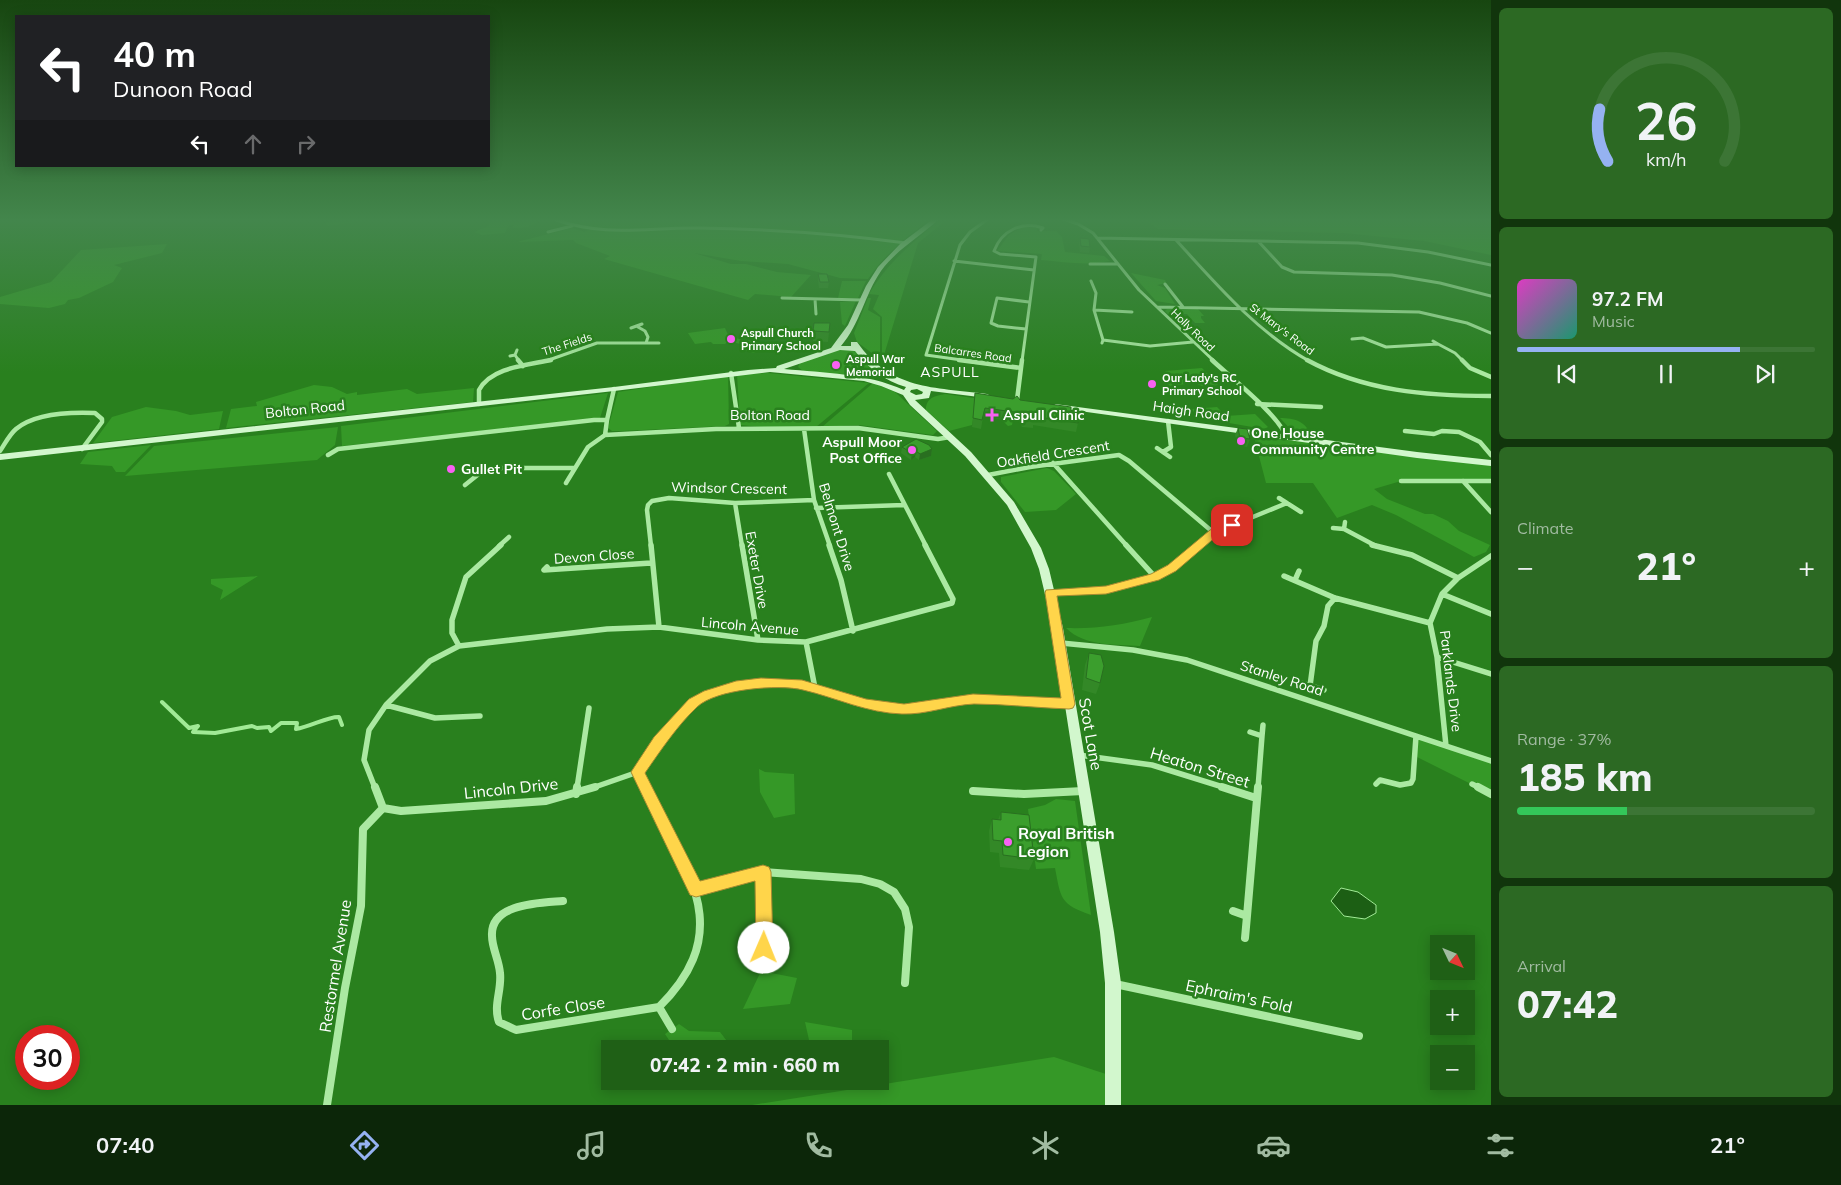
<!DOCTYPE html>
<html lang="en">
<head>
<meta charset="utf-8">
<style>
	:root { --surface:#1f6016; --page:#2c6923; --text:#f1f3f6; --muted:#a1bba1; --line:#3c7535; --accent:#95b2f1 }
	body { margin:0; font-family:Mulish,sans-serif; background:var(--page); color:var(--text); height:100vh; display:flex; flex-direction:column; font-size:19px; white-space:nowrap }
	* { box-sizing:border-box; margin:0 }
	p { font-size:16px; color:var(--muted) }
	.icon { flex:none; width:28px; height:28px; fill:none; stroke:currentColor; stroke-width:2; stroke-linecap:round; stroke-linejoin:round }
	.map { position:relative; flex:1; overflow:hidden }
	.drawer { display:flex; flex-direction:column; gap:8px; padding:8px; background:#11350c; width:350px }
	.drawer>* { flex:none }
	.banner { position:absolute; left:15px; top:15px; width:475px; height:152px; border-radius:0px; box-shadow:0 2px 12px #0003; background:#202124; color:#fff; overflow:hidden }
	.needle { width:32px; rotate:133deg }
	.controls { position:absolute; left:1430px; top:935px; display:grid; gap:10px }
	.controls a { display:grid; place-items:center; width:45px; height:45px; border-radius:0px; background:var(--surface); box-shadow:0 2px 12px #0003; font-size:25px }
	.speed { position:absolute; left:15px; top:1025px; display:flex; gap:10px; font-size:25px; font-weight:700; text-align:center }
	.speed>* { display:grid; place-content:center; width:65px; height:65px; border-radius:50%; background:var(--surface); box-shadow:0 2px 12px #0003; line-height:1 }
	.speed .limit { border:8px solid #d22; background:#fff; color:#111 }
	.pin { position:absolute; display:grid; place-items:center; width:42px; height:42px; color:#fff; margin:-21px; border-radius:10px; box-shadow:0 2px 8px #0006 }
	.me { position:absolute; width:55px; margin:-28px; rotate:1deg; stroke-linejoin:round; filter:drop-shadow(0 0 4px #0008) }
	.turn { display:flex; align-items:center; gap:18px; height:105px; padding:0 15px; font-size:22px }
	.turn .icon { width:65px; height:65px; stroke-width:2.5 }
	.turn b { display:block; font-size:35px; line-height:42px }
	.lanes { display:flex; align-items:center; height:48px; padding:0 15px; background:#0003; justify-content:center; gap:25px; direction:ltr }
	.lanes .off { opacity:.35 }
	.big { font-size:38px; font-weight:800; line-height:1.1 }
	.drawer .tile { flex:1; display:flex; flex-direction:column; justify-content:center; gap:8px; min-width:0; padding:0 18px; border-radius:8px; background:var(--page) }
	.drawer .dial { align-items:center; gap:0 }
	.dial svg { height:130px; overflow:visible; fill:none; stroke:var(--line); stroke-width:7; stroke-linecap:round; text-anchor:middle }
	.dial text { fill:var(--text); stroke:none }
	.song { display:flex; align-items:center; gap:15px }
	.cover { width:60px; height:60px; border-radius:8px; background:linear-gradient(135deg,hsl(310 70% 55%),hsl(160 70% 35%)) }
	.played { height:5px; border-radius:2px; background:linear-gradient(90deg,var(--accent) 75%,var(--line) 75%) }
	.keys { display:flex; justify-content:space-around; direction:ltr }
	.heat { display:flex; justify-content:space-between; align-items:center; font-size:28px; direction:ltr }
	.charge { height:8px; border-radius:4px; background:linear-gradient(90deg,#34c759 37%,var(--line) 0) }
	.trip { position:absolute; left:601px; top:1040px; width:288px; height:50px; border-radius:0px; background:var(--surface); box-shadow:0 2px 12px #0003; font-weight:800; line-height:50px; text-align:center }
	.menu { display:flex; height:80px; justify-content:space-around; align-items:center; background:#0c2609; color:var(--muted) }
	.menu .icon { width:35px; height:35px }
	.menu .current { color:var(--accent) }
	.menu b { font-size:22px; color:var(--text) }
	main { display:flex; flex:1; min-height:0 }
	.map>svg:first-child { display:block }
	.green { fill:#359827 }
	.water { fill:#1c5f14; stroke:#a1ea96 }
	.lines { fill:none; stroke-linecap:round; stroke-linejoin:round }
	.stream { stroke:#a1ea96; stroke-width:4 }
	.minor-far3 { stroke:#abe9a2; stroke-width:3 }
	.minor-far2 { stroke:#abe9a2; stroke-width:4.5 }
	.minor-far1 { stroke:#abe9a2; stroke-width:5.5 }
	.minor { stroke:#abe9a2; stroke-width:8 }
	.secondary { fill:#d2f7cd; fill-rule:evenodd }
	.wall { fill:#338827 }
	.shaded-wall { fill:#296f20 }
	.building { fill:#3b9e2d; stroke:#296f20 }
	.route { fill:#ffd54a; stroke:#a68a30 }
	.poi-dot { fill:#f861f2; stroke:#29801e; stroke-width:2 }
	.labels { text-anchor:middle; stroke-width:5; stroke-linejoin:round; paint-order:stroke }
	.far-street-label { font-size:11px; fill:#fff; stroke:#29801e }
	.far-poi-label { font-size:11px; font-weight:bold; fill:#fff; stroke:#29801e; text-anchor:start }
	.far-quarter-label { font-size:14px; letter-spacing:1px; fill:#fff; stroke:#29801e }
	.street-label { font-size:14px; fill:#fff; stroke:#29801e }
	.poi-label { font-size:14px; font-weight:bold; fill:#fff; stroke:#29801e; text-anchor:start }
	.near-street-label { font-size:16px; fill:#fff; stroke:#29801e }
	.near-poi-label { font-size:16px; font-weight:bold; fill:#fff; stroke:#29801e; text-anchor:start }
</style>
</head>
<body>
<main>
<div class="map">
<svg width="1491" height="1105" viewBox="0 0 1491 1105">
	<rect width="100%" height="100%" fill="#29801e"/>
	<!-- green -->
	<path class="green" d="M324,219h55l-52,7z
		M495,219h48c-11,6 -16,10 -30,9v-3l-5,1 -3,7 -23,2 -8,-3 15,-6v-3z
		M554,219h47l-1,2 2,-2 57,2v-2h271c-23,18 -45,35 -62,60l-28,-1 -52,-14 -47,-3 -47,-8 37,11h15l31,8 34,3 -20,22 -36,-3 -7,6 -144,-41 6,-3 -34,-13 -3,-3 -56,2 55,-14 12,4 6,-3 -4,1z
		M941,219h7l-30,24 -34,112h-2v-38l-9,-8 6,-14 -10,-1c19,-32 43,-51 72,-75z
		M1144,219h347v36l-67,-14 -80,-8 -186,-4z
		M1022,227l16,1 -1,3h19l6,6 3,15 39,4 6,5c-22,5 -46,1 -69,-1l1,-6 -45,-3 12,-16z
		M167,244l-5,9 -48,12 8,3 -9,14 -34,16 -11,2 -3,4 -16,4 -49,-4v-7l51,-15 30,-32z
		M1131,273l34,7 1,3 -9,2 8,3 10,16 -19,-3z
		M842,281h24l-8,17h-20z
		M868,298h3l-3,12 12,7v42l-23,-17 -3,-9z
		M856,301l-11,25 -3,-2 -2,-22z
		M1167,309h31l6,7h-3v2l4,5h-10l-8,-9h-19l-3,-3z
		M725,328l4,9 33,6 1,4 -9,6 -13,-4 3,-4 -15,-4 -4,3h-12l-2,-2 -16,2 -7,-11z
		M858,349l20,22 -5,7 -9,1 -61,-8 -5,-4 2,-5 33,-12z
		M1202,368l16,17 -14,2 -9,-4 -26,3 -3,-3 8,-2 -9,-10z
		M768,373l101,10 -53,44 -44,1 -32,-3 -3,-51z
		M728,375l1,49 -4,2 -104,5h-9l-4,-3 10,-36z
		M873,383l22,9 42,39 -4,4 -74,-10 -37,2z
		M314,385l18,2 15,7 10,-2v3l50,-6 10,5 57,-6 -1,14 -247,26 5,-19 26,-3 -1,-4z
		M608,393l-8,25 -258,28 -1,-20z
		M945,394l71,10 -4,21 -4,1 -5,-5 1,-4 -29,-7 -3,15 -23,6 -23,-21c0,-12 8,-14 19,-16z
		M146,407l30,4 14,4 33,-4 -4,18 -126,14 19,-26z
		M1217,407l9,9 29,-2 13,13 -4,2 -64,-11 -9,-9z
		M1280,418c14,0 27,3 31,19l-17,-4z
		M338,427l-3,18 -18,15 -192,16 29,-30z
		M1253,433l238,30v18h-90l-27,8 13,10 38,15h8l15,7 11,10 31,14 -4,7 -12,5 -78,-42 -24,-10 -35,13 -24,-35h-47z
		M151,445l-26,27h-9l-4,-6 -32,-2 8,-12z
		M1047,468l7,3 22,23 -20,16 -31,2 -24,-30v-5z
		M258,576l-38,24 3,-10 -12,-6v-5z
		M1152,617l-12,29c-24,-2 -55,1 -74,-18 30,1 57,-3 86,-11z
		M1416,736l75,25v33l-76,-38z
		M759,769l6,3 29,2 1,40 -21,4 -14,-26z
		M1056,799l19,2 16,114c-31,-11 -30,-16 -36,-47l-19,1 -8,-60 17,-4z
		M761,971l36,7 -7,26 -47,5z
		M805,1022l47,8v19h-41z
		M679,1024l10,7 31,1 13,17h-58l-10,-15z
		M1054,1057l58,19 -1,29h-359z"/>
	<!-- water -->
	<path class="water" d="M1341,888l17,4 18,13v8l-11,6 -21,-3 -13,-15z"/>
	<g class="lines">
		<!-- stream -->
		<path class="stream" d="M162,702l27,26 9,-2 -5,6 22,1 37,-7 5,2 12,-1 2,4 10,-8h16l-1,6c14,-2 33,-13 43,-12l3,8"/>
		<!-- minor-far3 -->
		<path class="minor-far3" d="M553,219c55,19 92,8 147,9 67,1 140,6 206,15
			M1063,219l15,5 15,9 46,57 75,71
			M548,232l24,-6
			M1097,238l261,5 70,9 63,13
			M1176,240c40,44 81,92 133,121
			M1258,241l24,26 12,5 98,3 48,8 51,13
			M954,261l80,9
			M1090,264h26
			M1091,281l5,12 -2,17 9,30 -1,3
			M1165,284l18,23
			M782,298l80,2
			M815,299l1,15
			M1157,307l262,5 48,11 24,10
			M1094,310l38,2
			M638,327l7,4 3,6 -2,6
			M631,328l11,-4
			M1026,329l-28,-3 -7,-3 6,-25 32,4
			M1352,339l11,-1 23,9 52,-3 -5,-3
			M1103,340l47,6 43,-4
			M1438,344l17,9 8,8
			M515,355l4,6
			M510,356l5,-1 2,-5
			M546,361l51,-18h62
			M969,361l-43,-6 34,-110 10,-13 18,-13
			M1022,361l14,-104 -36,-3 -6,-3c8,-21 28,-30 49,-23l-2,2"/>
		<!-- minor-far2 -->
		<path class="minor-far2" d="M518,360l5,6
			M959,360l62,8
			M1212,360c17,16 69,57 74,77
			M1307,360c57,31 119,36 184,36
			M1462,360l8,8 21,9
			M731,373l8,55
			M1017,400l5,-40
			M479,404v-14c12,-23 49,-25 72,-30
			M1257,404l64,3
			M607,420l7,-31
			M804,429l10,71 16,46
			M1405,431l29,3 8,-3 17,1 21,10 11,13
			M1157,448l13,9
			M0,451c5,-7 9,-16 16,-22 19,-16 55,-17 79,-16l7,6v3l-20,27
			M1163,452l8,-5 -3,-26
			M328,455l10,-6 256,-29h13l-2,15 111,-6 142,-1 80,11 12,-2
			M1053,463l74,83
			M889,474l37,72
			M988,475l42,-8 89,-12 10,6 85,72
			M1401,481h90
			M1463,481l28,31
			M566,483l22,-36 17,-12
			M465,485l15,-12 12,-5h82
			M1279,498l22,14
			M735,503l7,43
			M816,508l88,-3
			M1333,528l11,1 1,-7
			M1344,529l32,17
			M499,546l10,-9
			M651,546l-4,-36 1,-5 4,-4 17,-3 66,5 79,-3
			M1198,546l16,-13 73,-30"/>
		<!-- minor-far1 -->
		<path class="minor-far1" d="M651,545l8,82
			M742,545l16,95
			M829,545l12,35 12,51
			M1126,545l29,32
			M1372,545l40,10 46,23
			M547,567l-3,3 107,-7
			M1284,576l51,22 95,25
			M1295,580l4,-9
			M1051,593c40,-2 84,-3 119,-24 11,-6 20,-16 30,-24
			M1442,594l49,20
			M806,642l9,46
			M1061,643l72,7 54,10 304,101
			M459,646l-7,-13v-13l14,-43 35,-32
			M1437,657l54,17
			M1294,681l30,9
			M1310,686l6,-45 8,-15 4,-20 7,-8
			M386,705l49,13 45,-2
			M1250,732l12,4 1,-11
			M1446,746l-9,-89 -7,-34 12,-29 16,-16 33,-22
			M1079,755l73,10 74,23
			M638,772c35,-51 52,-84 119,-88 19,-1 38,-2 57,3 30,7 57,21 88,22 23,1 45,-7 68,-9 33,-2 66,2 99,4
			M638,772l8,16
			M1376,784l4,-4 20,5 11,-2 2,-4 3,-43
			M1472,784l8,4
			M375,788l-11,-28 5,-30 17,-25 44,-44 29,-15 148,-17 52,-2 99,13 48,2 146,-39 1,-4 -28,-54
			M577,788l12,-80
			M592,788l46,-16
			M1258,788l4,-52"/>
		<!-- minor -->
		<path class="minor" d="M375,787l8,21
			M645,787c39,81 94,141 14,220
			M1222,787l34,11
			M1478,787l13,7
			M973,791l51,3 59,-3
			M576,794l1,-7
			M383,808l18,3 145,-10 49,-14
			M763,872l1,79
			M696,890l67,-18 98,7 19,5 14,8 11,17 4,18 -4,56
			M563,901c-22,2 -73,2 -71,35 0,12 7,24 8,37 2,17 -7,32 -1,49l17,8 143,-23
			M1233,911l14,5 -2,22
			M1247,916l11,-129
			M1115,984l244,52
			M659,1007l13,22
			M327,1105l18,-117 16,-82 2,-77 20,-21"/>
		<!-- secondary -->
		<path class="secondary" d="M933,219h6c-19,18 -42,30 -58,52 -16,23 -21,53 -40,75h10v-4h6c34,48 76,45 130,52l4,2 -4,2 -56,-7 -2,7 -14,2 56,52 43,50 27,46 8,21 14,59 51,304 7,51v122h-16v-122l-5,-51 -47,-304 -14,-59 -8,-21 -24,-43 -42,-49 -55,-51 -7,-10 -22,-9 -17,-5 -94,-9 -156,19 -614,69v-6l614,-67 134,-17 28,-2 1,-2 54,-18 17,-23 18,-39 12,-19 22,-23zM840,350l15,1c13,17 30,30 51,36l-2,3c-38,-17 -79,-17 -120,-21zM917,389l6,3 -1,2 -6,1 -6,-3 1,-2z
			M1055,404l362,48 74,8v6l-74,-8 -359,-50 -4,-2z"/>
	</g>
	<!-- wall -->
	<path class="wall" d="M1080,238l10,9 -1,6 -9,-1 -1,-8z
		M818,274l11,8 -1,6h-9l-1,-8z
		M814,323h16l-2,19 -15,-1z
		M975,393l45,7 51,13 7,10 -2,9 -43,-7v3l-11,-1 -3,-5 -36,-5 -2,12 -9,-2z
		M1238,428l12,11 -3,8 -9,-2 -3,-10z
		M902,447l30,2 -1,7 -12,4 -4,-3 -4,3 -10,-7z
		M1089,653l11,30 -4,11 -14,-4 3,-25z
		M1001,812l33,47 -5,11 -29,-3 -1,-14 -9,-1 -1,-21 3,-12 6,1z"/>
	<!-- shaded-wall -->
	<path class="shaded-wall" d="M932,449l-1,7 -12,4 1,-6z
		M916,451l-1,6 -4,3 1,-7z"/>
	<!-- building -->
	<path class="building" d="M1080,238l9,1 1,8 -9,-1z
		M818,274h9l2,8h-9z
		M814,323h16l-1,9 -16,-1z
		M975,393l38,6 4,-3 3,4 51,7v6l7,1v9l-45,-7 2,3 -11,-1 -3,-5 -36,-5 -3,12 -9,-2z
		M1238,428l9,1 3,10 -10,-1z
		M916,439l13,6 3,4 -12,5 -4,-3 -4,2 -10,-6z
		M1089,653l12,2 3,11 -4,17 -14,-5z
		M1001,812l28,3 5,44 -31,-4 -1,-14 -9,-1 -1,-21 9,1z"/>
	<!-- sky -->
	<linearGradient id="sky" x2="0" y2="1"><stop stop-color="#174610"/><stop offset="0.59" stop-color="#43864c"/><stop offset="1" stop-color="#43864c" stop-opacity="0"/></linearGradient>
	<rect width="1491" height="373" fill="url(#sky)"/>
	<!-- route -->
	<path class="route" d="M1232,522l4,1 2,2 -2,3 -18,7 -42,36 -17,9 -53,14 -49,2 18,108 -2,4 -4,1c-32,-1 -64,-5 -95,-5 -24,1 -48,11 -72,10 -35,-1 -65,-16 -99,-24 -24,-6 -87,-1 -106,17 -20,19 -36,43 -52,66l55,108 63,-16 6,2 2,5 2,76 -3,6 -6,2 -6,-2 -2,-6 -1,-67 -59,16 -6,-2 -59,-123 23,-35 35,-38 15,-8 32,-10 25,-3 41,2 64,19 38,5 69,-10 88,4 -16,-105 1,-3 60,-4 45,-12 17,-9 42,-35z"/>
	<!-- markers -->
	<g class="poi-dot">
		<circle cx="731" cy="339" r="5"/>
		<circle cx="836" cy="365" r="5"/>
		<circle cx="1152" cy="384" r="5"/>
		<path d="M989.5 407.5h5v5h5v5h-5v5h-5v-5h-5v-5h5z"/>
		<circle cx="1241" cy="441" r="5"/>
		<circle cx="912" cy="450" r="5"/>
		<circle cx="451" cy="469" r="5"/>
		<circle cx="1008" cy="842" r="5"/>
	</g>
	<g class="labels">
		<!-- far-street labels -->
		<g class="far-street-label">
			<text transform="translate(1282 329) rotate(37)" y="4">St Mary's Road</text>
			<text transform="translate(1193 330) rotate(44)" y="4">Holly Road</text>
			<text transform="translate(567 344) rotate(-18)" y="4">The Fields</text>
			<text transform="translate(973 353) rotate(8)" y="4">Balcarres Road</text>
		</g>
		<!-- far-poi labels -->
		<g class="far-poi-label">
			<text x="741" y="337">Aspull Church<tspan x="741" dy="13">Primary School</tspan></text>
			<text x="846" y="363">Aspull War<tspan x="846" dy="13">Memorial</tspan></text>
			<text x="1162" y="382">Our Lady's RC<tspan x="1162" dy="13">Primary School</tspan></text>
		</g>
		<!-- far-quarter labels -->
		<g class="far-quarter-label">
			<text x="950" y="377">ASPULL</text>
		</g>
		<!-- street labels -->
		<g class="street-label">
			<text transform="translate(305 409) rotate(-6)" y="5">Bolton Road</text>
			<text transform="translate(1191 411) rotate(8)" y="5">Haigh Road</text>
			<text x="770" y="420">Bolton Road</text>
			<text transform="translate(1053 454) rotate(-9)" y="5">Oakfield Crescent</text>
			<text transform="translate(729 488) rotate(1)" y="5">Windsor Crescent</text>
			<text transform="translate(837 527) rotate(73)" y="5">Belmont Drive</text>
			<text transform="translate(594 556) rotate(-4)" y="5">Devon Close</text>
			<text transform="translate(757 570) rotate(80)" y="5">Exeter Drive</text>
			<text transform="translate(750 626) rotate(5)" y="5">Lincoln Avenue</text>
			<text transform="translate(1282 678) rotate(18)" y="5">Stanley Road</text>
			<text transform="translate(1451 681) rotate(83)" y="5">Parklands Drive</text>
		</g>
		<!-- poi labels -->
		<g class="poi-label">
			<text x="1003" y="420">Aspull Clinic</text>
			<text x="1251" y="438">One House<tspan x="1251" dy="16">Community Centre</tspan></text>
			<text x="902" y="447" text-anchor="end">Aspull Moor<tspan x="902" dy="16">Post Office</tspan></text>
			<text x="461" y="474">Gullet Pit</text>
		</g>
		<!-- near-street labels -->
		<g class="near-street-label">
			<text transform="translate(1091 734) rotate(80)" y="6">Scot Lane</text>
			<text transform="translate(1200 767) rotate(17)" y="6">Heaton Street</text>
			<text transform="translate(511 788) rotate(-6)" y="6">Lincoln Drive</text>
			<text transform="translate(335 966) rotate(-81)" y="6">Restormel Avenue</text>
			<text transform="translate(1239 996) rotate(12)" y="6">Ephraim's Fold</text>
			<text transform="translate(563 1008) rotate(-9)" y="6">Corfe Close</text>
		</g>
		<!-- near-poi labels -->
		<g class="near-poi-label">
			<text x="1018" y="839">Royal British<tspan x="1018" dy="18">Legion</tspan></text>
		</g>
	</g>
</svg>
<div class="controls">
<a><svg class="needle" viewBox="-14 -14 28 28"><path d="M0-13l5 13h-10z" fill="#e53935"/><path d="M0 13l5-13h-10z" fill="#a1bba1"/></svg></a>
<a>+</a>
<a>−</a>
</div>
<div class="speed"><div class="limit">30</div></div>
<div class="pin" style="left:1232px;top:525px;background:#d93025"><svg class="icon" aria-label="arrive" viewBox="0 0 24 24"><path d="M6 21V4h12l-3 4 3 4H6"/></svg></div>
<svg class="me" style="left:764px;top:948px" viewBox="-20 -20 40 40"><circle r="19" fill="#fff"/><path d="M0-13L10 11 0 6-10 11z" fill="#ffd54a"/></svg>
<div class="trip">07:42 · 2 min · 660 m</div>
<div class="banner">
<div class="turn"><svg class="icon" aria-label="left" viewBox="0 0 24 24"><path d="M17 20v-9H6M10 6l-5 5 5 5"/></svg><div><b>40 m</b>Dunoon Road</div></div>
<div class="lanes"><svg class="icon" aria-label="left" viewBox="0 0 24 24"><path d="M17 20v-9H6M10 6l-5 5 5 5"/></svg><svg class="icon off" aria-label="ahead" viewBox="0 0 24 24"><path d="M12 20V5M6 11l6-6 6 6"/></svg><svg class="icon off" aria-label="right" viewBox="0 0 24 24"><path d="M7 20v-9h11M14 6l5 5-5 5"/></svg></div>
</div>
</div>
<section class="drawer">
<div class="tile dial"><svg viewBox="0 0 100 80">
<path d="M14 69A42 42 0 1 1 86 69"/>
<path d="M14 69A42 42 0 0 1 9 37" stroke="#95b2f1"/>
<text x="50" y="56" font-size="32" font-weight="700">26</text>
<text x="50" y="72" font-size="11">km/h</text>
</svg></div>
<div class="tile">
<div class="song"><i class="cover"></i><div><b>97.2 FM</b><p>Music</p></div></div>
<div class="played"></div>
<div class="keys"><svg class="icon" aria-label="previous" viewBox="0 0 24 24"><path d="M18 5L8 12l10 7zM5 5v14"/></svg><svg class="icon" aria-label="pause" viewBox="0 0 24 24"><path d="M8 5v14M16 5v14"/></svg><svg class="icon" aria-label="next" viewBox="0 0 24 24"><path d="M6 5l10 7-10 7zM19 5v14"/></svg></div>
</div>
<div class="tile"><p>Climate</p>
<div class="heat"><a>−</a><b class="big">21°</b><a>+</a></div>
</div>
<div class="tile"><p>Range · 37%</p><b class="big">185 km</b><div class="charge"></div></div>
<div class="tile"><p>Arrival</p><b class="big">07:42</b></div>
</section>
</main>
<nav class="menu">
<b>07:40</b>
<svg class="icon current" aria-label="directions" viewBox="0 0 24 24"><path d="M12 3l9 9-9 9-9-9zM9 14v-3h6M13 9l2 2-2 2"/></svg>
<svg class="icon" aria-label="music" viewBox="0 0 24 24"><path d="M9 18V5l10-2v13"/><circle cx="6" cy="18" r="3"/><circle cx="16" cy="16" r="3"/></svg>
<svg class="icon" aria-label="phone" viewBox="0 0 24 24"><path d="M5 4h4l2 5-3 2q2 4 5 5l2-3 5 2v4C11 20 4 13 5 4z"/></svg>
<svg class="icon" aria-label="climate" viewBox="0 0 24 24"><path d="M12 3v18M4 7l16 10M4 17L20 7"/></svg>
<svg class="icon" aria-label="car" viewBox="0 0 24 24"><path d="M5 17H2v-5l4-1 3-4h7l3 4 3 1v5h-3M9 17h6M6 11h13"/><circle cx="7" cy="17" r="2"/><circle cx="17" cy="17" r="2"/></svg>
<svg class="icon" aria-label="filters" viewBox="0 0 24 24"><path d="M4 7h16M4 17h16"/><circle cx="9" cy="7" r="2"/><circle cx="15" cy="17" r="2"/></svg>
<b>21°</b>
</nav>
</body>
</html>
